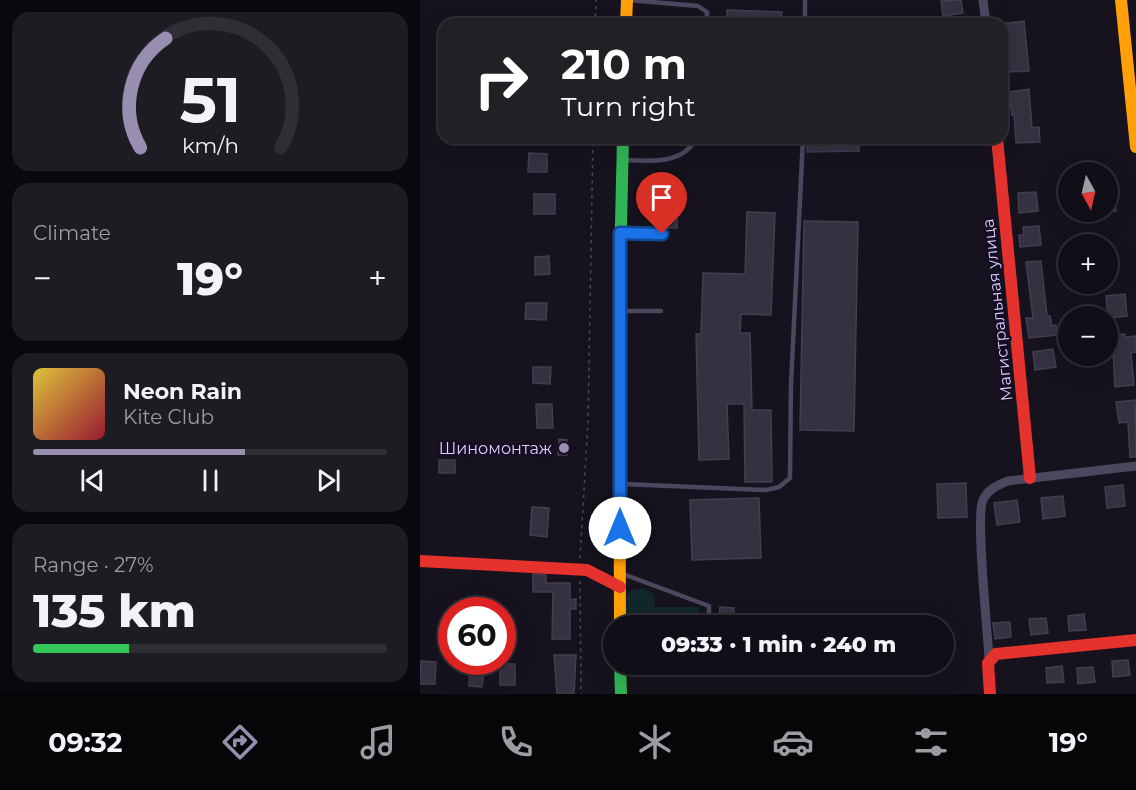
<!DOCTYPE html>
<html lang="en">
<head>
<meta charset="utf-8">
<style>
	:root { --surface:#100e16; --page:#1e1c23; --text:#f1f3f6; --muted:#9c9ca1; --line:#302e35; --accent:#978eb0 }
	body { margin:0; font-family:Montserrat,sans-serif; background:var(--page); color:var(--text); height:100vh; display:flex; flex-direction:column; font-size:22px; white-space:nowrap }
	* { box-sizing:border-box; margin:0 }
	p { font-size:20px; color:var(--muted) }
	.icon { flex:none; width:33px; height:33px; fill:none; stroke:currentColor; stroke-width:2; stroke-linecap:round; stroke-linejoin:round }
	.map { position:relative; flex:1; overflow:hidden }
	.details { display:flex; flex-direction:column; gap:12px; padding:12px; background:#09080c; width:420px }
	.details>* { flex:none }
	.top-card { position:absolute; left:18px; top:18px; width:570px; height:126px; border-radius:18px; box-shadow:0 6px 24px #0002,0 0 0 2px var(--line); background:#202124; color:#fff; overflow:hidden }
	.needle { width:39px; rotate:172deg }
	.tools { position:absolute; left:638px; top:162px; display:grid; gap:12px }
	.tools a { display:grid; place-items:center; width:60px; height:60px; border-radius:50%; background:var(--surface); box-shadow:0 6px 24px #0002,0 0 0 2px var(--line); font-size:30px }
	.speed { position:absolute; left:18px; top:597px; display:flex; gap:12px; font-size:30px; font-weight:700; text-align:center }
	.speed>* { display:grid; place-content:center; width:78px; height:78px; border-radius:50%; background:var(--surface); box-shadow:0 6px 24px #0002,0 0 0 2px var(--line); line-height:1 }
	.speed .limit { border:9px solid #d22; background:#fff; color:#111 }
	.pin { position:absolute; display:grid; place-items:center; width:51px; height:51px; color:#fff; margin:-62px -26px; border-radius:50% 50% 50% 0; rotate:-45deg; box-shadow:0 0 6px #0007 }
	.pin .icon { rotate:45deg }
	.me { position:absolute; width:66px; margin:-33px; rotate:0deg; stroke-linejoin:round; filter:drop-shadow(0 0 4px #0008) }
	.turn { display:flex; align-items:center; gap:21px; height:126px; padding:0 24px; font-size:27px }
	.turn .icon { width:78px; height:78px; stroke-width:2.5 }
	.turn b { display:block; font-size:42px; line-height:51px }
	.big { font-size:45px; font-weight:800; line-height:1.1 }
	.details .card { flex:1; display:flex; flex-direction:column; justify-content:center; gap:9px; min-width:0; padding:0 21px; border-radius:18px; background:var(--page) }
	.details .dial { align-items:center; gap:0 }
	.dial svg { height:156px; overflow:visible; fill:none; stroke:var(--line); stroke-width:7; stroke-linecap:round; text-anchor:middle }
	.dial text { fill:var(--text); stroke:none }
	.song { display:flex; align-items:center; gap:18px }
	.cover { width:72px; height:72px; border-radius:9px; background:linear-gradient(135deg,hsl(50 70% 55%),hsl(350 70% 35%)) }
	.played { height:6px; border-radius:3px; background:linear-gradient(90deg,var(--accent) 60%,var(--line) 60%) }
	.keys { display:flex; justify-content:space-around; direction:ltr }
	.heat { display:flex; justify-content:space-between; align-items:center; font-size:33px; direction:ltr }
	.charge { height:9px; border-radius:4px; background:linear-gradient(90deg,#34c759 27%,var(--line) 0) }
	.trip { position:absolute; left:183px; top:615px; width:351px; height:60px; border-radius:30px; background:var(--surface); box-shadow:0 6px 24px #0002,0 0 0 2px var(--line); font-weight:800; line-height:60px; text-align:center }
	.menu { display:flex; height:96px; justify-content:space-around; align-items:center; background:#060609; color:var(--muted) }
	.menu .icon { width:42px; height:42px }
	.menu .on { color:var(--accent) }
	.menu b { font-size:27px; color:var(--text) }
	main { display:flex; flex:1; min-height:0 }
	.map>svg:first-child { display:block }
	.green { fill:#12272b }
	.building { fill:#363140; stroke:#443d52; stroke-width:1.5 }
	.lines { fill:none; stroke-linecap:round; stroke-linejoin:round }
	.path { stroke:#47505f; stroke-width:1.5; stroke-dasharray:3 4.5; stroke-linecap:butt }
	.lane { stroke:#4c475f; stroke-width:4.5 }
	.street { stroke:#4c475f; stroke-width:9 }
	.fast { stroke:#30b455; stroke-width:12 }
	.slow { stroke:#ff9f0a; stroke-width:12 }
	.jam { stroke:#e5322d; stroke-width:12 }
	.route-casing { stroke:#114b97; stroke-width:15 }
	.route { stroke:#1a73e8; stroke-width:10 }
	.poi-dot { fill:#978eb0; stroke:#150e23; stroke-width:2 }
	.labels { text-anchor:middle; stroke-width:5; stroke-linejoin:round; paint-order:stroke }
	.street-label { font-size:16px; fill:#ddd0ff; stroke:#150e23 }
	.poi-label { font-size:16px; fill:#ddd0ff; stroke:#150e23; text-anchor:end }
</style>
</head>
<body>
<main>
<section class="details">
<div class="card dial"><svg viewBox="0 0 100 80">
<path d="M14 69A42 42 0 1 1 86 69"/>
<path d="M14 69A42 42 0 0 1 27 13" stroke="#978eb0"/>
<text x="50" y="56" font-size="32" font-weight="700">51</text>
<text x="50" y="72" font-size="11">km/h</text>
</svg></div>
<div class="card"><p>Climate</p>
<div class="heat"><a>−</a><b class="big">19°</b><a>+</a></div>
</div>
<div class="card">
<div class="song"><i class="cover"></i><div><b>Neon Rain</b><p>Kite Club</p></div></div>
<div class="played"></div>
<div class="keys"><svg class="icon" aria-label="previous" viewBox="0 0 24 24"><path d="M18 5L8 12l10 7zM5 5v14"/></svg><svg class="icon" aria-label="pause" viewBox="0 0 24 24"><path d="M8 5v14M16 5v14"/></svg><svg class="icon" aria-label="next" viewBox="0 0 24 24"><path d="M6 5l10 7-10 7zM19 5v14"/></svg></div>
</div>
<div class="card"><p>Range · 27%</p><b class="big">135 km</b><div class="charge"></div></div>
</section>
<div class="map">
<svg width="716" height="694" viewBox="0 0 716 694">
	<rect width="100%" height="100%" fill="#16131e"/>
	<!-- green -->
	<path class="green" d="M223,588l11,6 1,13h44v18h-73v-28l4,-6z"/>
	<!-- building -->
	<path class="building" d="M541,0l2,13 -20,3 -2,-15z
		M307,10l55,2 -1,12h-54z
		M604,21l5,50 -20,1 -6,-48z
		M609,89l3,39 7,-1 1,15 -24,1 -2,-29 -2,1 -3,-23z
		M387,138h52v13l-52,1z
		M109,153l18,1v18h-19z
		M694,190l2,21 -9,1v-21z
		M616,192l2,19 -19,2 -1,-20z
		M114,194h21v20h-21z
		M238,206h19v22h-19z
		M327,212l28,1 -4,102 -30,-1 -1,19h10l2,77h19l1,72h-27l-1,-78h-17l2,55 -30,1 -3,-126h5l2,-61 42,1z
		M384,221l54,1 -4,209 -54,-1z
		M619,226l2,19 -21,2 -1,-12h5l-1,-8z
		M129,256l1,18 -15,1v-18z
		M621,261l6,55h3l2,10 4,-1 1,10 -28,3 -3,-20h7l-7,-56z
		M705,294l2,22 -19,2 -2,-22z
		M106,303h21l-1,17 -21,-1z
		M705,334v3l11,-1v16l-5,1 3,32 -19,2 -3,-52z
		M633,349l3,18 -21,3 -2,-18z
		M113,367h18l-1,17 -17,-1z
		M715,400l1,57h-6l-2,-35 -9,1 -3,-21z
		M116,404h16l1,24h-16z
		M139,439l8,1v15h-9z
		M19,460h16v13h-16z
		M546,483l1,34 -29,1 -1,-34z
		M703,485l2,21 -18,2 -2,-21z
		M643,496l2,20 -22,3 -2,-21z
		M339,498l2,60 -69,2 -2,-60z
		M597,500l3,22 -23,3 -3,-22z
		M112,507l17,1 -2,29 -17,-2z
		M113,574l13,1v8h24v17l6,-1v10h-6v30h-18l1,-47h-20z
		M300,607l14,1 -1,18h-19v-8h5z
		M664,614l2,16 -17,1 -1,-15z
		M626,618l2,15 -17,2 -2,-16z
		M590,622l1,15 -16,2 -2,-16z
		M134,655h22l-2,39h-17z
		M708,660l2,15 -17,2 -1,-16z
		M1,661l15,1 -1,22h-15z
		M80,664h15v21h-15z
		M642,666l2,16 -17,1 -1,-15z
		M673,667l2,15 -17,2 -1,-16z
		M50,668l14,2 -2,17 -13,-1z"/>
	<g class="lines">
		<!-- path -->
		<path class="path" d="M175,24l1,-24
			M160,558l8,-137 5,-283
			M160,581l1,113"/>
		<!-- lane -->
		<path class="lane" d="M208,0l70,6 9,6v12
			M385,24v-24
			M204,160c24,1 60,5 72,-22
			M203,234h39
			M202,311h39
			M203,484l143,6 13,-3 11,-9 1,-94 12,-246
			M203,574l86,32v20"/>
		<!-- street -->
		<path class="street" d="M563,0l3,24
			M569,659c-1,-26 -14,-143 -6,-159 5,-11 15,-15 25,-19l128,-15"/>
		<!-- fast -->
		<path class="fast" d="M199,310l4,-172
			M200,664l1,30"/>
		<!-- slow -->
		<path class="slow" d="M701,0l15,147
			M206,24l1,-24
			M199,310l1,316"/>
		<!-- jam -->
		<path class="jam" d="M577,138l33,340
			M0,561l167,9 33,17
			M570,694l-2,-31 8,-9 140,-14"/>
	</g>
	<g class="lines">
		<!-- route casing -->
		<g class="route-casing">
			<path id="route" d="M200,528v-295l42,1"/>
		</g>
		<!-- route -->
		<use href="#route" class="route"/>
	</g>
	<!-- markers -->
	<circle class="poi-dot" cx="144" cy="448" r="6"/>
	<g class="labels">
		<!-- street labels -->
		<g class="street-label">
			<text transform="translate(577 310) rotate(-96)" y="6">Магистральная улица</text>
		</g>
		<!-- poi labels -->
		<g class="poi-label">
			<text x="132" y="454">Шиномонтаж</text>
		</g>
	</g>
</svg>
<div class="tools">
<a><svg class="needle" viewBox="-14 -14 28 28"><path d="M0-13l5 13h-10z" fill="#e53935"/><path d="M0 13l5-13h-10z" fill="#9c9ca1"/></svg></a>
<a>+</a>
<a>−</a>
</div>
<div class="speed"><div class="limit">60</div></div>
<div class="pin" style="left:242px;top:234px;background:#d93025"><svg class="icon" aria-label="arrive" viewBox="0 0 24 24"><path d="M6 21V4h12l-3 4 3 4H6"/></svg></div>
<svg class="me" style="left:200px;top:528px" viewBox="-20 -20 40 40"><circle r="19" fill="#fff"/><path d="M0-13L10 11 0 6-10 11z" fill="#1a73e8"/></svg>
<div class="trip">09:33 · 1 min · 240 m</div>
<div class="top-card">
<div class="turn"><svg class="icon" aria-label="right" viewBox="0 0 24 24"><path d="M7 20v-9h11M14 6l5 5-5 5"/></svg><div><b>210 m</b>Turn right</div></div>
</div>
</div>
</main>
<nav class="menu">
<b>09:32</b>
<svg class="icon on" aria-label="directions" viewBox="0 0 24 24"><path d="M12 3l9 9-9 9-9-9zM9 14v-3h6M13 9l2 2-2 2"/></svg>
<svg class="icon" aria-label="music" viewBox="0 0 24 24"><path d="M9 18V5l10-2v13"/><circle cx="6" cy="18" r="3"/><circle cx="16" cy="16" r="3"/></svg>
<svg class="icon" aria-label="phone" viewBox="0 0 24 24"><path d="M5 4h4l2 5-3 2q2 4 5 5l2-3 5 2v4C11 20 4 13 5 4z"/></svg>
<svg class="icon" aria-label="climate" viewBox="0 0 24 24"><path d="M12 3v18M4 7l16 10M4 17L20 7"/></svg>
<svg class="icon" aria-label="car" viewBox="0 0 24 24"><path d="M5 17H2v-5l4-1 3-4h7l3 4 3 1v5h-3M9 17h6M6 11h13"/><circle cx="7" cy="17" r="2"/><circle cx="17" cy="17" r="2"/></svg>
<svg class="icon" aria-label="filters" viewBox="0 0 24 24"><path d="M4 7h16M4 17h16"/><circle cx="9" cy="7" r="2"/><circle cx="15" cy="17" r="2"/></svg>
<b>19°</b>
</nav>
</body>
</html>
